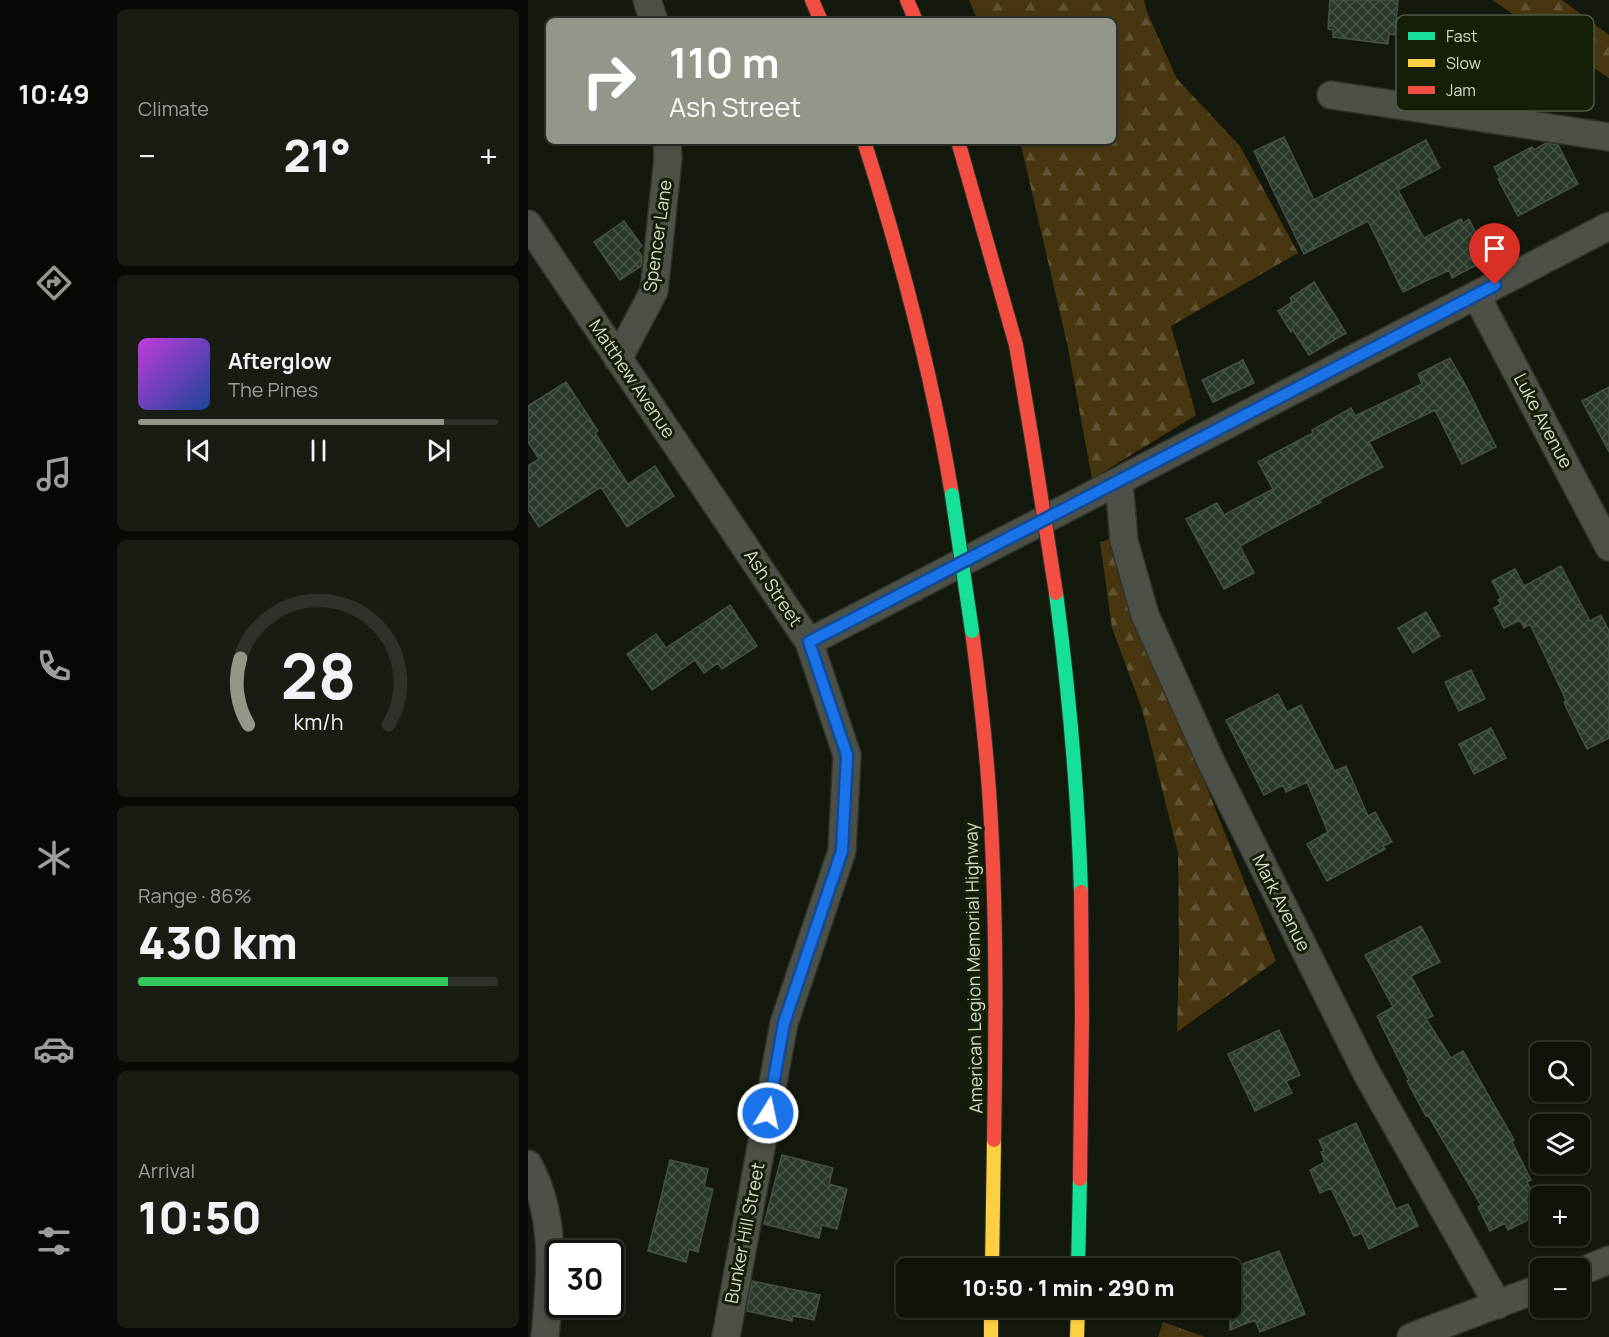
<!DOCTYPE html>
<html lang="en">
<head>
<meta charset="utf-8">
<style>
	:root { --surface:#0f130a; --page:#181c13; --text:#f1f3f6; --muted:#9b9e9c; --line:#2f322b; --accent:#91988a }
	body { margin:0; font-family:Manrope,sans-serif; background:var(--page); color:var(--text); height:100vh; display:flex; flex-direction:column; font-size:22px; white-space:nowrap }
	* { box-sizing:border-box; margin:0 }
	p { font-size:20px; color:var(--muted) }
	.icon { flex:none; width:33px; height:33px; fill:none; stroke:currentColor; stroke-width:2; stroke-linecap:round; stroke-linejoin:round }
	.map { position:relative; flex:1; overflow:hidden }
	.panel { display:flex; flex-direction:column; gap:9px; padding:9px; background:#080a06; width:420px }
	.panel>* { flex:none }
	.banner { position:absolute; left:18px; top:18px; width:570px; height:126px; border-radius:9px; box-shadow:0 2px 4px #0004,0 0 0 2px var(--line); background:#91988a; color:#fff; overflow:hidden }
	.tools { position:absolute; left:1002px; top:1042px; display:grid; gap:12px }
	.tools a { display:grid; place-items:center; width:60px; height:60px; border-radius:9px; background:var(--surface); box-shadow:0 2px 4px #0004,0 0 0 2px var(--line); font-size:30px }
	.speed { position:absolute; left:18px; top:1240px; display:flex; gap:12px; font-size:30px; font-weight:700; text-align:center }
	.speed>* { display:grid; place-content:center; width:78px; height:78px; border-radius:50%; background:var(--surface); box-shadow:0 2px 4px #0004,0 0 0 2px var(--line); line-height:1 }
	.speed .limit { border:3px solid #111; border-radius:9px; background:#fff; color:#111 }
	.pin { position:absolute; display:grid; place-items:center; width:51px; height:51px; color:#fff; margin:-62px -26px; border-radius:50% 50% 50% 0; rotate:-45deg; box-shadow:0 0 6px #0007 }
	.pin .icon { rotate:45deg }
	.me { position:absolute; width:66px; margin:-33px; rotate:10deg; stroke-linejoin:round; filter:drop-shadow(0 0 4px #0008) }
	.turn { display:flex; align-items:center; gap:21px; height:126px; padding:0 24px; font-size:27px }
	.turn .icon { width:78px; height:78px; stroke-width:2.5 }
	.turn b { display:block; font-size:42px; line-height:51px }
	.big { font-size:45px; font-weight:800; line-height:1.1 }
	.panel .card { flex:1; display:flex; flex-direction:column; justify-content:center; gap:9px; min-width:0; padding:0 21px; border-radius:9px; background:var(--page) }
	.panel .dial { align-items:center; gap:0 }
	.dial svg { height:156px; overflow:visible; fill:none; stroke:var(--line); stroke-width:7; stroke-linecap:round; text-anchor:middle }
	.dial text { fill:var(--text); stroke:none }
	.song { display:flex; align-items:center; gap:18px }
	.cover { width:72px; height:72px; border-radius:9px; background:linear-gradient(135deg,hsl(290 70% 55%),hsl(220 70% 35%)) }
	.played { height:6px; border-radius:3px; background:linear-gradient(90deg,var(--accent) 85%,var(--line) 85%) }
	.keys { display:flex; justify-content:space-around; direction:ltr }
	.heat { display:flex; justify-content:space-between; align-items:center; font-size:33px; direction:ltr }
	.charge { height:9px; border-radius:4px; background:linear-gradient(90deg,#34c759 86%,var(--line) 0) }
	.trip { position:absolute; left:368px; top:1258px; width:345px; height:60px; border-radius:9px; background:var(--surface); box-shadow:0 2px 4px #0004,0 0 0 2px var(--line); font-weight:800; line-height:60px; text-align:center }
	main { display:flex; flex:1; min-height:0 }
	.tab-bar { display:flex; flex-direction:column; width:108px; justify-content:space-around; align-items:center; background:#060804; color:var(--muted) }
	.tab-bar .icon { width:42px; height:42px }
	.tab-bar .on { color:var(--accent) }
	.tab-bar b { font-size:27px; color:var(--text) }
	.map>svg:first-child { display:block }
	.grass { fill:url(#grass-tufts) }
	.forest { fill:url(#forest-firs) }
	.building { fill:url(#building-cross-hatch); stroke:#484f46; stroke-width:1.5 }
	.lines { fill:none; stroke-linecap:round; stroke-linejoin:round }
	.street-casing { stroke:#2f342b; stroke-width:30 }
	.fast-casing { stroke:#2f342b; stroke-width:16 }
	.slow-casing { stroke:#2f342b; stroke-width:16 }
	.jam-casing { stroke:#2f342b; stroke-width:16 }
	.street { stroke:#4c5047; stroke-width:27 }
	.fast { stroke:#16e098; stroke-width:14 }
	.slow { stroke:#ffcf43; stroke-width:14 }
	.jam { stroke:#f24e42; stroke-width:14 }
	.fast-bridge-casing { stroke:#2f342b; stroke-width:16; stroke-linecap:butt }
	.jam-bridge-casing { stroke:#2f342b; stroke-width:16; stroke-linecap:butt }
	.fast-bridge { stroke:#16e098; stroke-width:14 }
	.jam-bridge { stroke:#f24e42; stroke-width:14 }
	.route-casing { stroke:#114b97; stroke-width:15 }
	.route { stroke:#1a73e8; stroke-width:10 }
	.labels { text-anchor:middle; stroke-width:6; stroke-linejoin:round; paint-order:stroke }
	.street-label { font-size:18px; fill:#d5dccd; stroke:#151f07 }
	.key { fill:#151f07; stroke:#4f5842; stroke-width:1.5 }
	.key-label { font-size:16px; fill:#d5dccd }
</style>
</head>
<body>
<main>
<nav class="tab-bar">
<b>10:49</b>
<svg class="icon on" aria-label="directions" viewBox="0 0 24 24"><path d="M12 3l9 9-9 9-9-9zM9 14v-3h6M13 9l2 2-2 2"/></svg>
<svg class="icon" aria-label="music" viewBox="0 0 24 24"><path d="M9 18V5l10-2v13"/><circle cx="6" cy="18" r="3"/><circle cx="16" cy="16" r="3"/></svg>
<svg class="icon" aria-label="phone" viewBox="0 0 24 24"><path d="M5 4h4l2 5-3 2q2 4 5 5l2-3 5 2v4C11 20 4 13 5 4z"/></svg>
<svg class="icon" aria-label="climate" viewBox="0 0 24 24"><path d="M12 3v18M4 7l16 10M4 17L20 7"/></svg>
<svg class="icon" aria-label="car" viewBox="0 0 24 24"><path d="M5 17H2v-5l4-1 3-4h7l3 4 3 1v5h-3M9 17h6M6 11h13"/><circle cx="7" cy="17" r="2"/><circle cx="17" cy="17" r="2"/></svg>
<svg class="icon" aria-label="filters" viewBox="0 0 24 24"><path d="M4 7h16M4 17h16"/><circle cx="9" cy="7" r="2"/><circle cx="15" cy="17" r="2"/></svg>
</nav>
<section class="panel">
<div class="card"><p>Climate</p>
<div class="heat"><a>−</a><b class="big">21°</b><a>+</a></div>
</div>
<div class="card">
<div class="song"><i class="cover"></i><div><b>Afterglow</b><p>The Pines</p></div></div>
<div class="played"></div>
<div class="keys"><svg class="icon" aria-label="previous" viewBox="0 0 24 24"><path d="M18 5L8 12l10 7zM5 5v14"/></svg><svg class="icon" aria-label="pause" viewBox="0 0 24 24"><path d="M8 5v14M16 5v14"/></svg><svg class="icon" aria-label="next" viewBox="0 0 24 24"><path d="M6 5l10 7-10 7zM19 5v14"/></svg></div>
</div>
<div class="card dial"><svg viewBox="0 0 100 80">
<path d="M14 69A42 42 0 1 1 86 69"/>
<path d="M14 69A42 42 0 0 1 10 35" stroke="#91988a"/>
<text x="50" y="56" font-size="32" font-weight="700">28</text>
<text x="50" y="72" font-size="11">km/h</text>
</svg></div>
<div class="card"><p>Range · 86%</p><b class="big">430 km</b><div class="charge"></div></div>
<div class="card"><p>Arrival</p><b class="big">10:50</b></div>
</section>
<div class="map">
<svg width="1081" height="1337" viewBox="0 0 1081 1337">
	<defs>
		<pattern id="grass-tufts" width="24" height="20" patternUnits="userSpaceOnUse" patternTransform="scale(1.5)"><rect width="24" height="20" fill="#473610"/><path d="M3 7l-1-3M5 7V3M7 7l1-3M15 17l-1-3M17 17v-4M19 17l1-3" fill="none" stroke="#615232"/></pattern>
		<pattern id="forest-firs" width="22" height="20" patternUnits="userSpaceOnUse" patternTransform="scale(1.5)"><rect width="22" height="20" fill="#473610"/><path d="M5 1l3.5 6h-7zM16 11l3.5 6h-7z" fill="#615232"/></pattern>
		<pattern id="building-cross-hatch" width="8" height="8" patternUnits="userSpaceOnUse" patternTransform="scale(1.5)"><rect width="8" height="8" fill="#2a392b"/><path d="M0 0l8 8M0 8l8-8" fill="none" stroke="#485549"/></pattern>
	</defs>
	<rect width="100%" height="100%" fill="#14190d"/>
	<!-- grass -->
	<path class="grass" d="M635,1322l42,15h-47z"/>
	<!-- forest -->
	<path class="forest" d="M441,0h175l3,12 30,67 63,67 58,107 -127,73 25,89 -104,64 -25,-136 -47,-202h93v-120h-135z
		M964,0h70l47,35v43z
		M589,537l24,86 135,338 -99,71 2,-81 -1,-98 -36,-144 -30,-81 -12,-86z"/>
	<!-- building -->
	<path class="building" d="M802,0h68l-3,35 -6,-1 -1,10 -55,-7v-7l-5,-1z
		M756,137l30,63 112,-60 14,28 -42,22 26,48 37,-19 2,4 6,-4 12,24 -7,3 8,16 -30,16 -3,-8 -46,22 -35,-71 -64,33 -50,-103z
		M1018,143l12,2 20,39 -60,32 -20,-37 2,-1 -6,-11 38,-20 2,3z
		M96,221l18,25 -4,4 4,6 -1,10 -21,14 -26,-38z
		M786,282l32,51 -37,22 -16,-25 -2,2 -13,-21 14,-9 -2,-4z
		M922,358l16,28 30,61 -34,17 -27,-54 -66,32 14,25 -64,33 2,2 -81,44 14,27 -30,16 -38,-70 31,-16 7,12 49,-26 -15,-27 55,-29 -1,-3 39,-22 4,8 67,-32 -4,-10z
		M715,360l11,23 -41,19 -11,-22z
		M38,382l32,49 -3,2 33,51 27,-18 19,30 -47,31 -26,-40 -62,40 -11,-17v-44l11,-7 -11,-17v-36z
		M1081,387v65l-27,-51z
		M1033,566l29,55 11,-6 8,16v107l-22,11 -20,-40 -3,-7 2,-2 -36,-76 -6,4 -4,-8 -16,8 -10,-20 7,-4 -3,-4 3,-2 -9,-17 23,-12 9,17z
		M202,605l27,41 -35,23 -4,-6 -14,10 -9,-13 -43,30 -25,-36 29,-20 10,14z
		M898,612l14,24 -27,17 -15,-25z
		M943,670l14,29 -26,12 -14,-29z
		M750,694l9,18 14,-7 34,66 11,-5 22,50 7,-4 17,30 -9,4 2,3 -58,32 -20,-37 21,-12 -21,-50 -21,10 -3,-7 -19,10 -38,-75z
		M963,728l15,30 -32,16 -15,-30z
		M893,926l19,36 -29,14 22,40 -7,3 25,39 12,-7 51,89 -2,2 19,38 -4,2 13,26v6l-32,16 -3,-7 -15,8 -12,-24 3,-2 -53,-90 -2,1 -19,-35 2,-1 -32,-64 16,-9 -28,-52z
		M751,1030l21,45 -14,6 6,12 -37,18 -27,-57z
		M828,1123l40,86 12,-5 10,22 -49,23 -7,-16 -8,3 -23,-48 -11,5 -10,-23 15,-8 -4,-10 3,-1 -5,-11z
		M254,1155l51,13 -4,16 18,5 -10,40 -15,-4 -3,13 -55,-14z
		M142,1160l38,9 -4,18 9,2 -15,63 -9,-3 -3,13 -38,-11z
		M751,1251l26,63 -45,18 -5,-12 -25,10v-34l14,-6 -10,-23z
		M224,1281l68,14 -6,25 -21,-4 -1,5 -45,-10z"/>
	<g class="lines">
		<!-- street casing -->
		<g class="street-casing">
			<path id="street" d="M119,0l7,21
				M803,95l278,42
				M0,224l281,418 800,-416
				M948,295l133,252
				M90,359l36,-68 14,-133 -1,-17
				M591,481l5,60 21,74 66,147 155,310 132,233
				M0,1164c30,54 22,114 17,173
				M1052,1272l29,-12
				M198,1337l58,-314 58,-172 5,-96 -38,-113
				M883,1337l129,-49"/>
		</g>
		<!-- fast casing -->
		<g class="fast-casing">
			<path id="fast" d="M528,593c13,99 22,199 25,299
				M550,1269l2,-90"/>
		</g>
		<!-- slow casing -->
		<g class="slow-casing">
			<path id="slow" d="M464,1269l2,-129
				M463,1308v29
				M549,1337l1,-29"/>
		</g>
		<!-- jam casing -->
		<g class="jam-casing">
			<path id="jam" d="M284,0l9,21
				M379,0l9,21
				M336,141c37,116 68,233 88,354
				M430,141l58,204 16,95
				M444,631c7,53 13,105 17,159 8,116 7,233 5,350
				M552,1179l2,-164 -1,-123"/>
		</g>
		<!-- street -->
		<use href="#street" class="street"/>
		<!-- fast -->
		<use href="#fast" class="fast"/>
		<!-- slow -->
		<use href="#slow" class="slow"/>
		<!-- jam -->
		<use href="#jam" class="jam"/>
		<!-- fast-bridge casing -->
		<g class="fast-bridge-casing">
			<path id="fast-bridge" d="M424,495l20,136"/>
		</g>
		<!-- jam-bridge casing -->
		<g class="jam-bridge-casing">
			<path id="jam-bridge" d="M504,440l24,153"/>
		</g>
		<!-- fast-bridge -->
		<use href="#fast-bridge" class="fast-bridge"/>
		<!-- jam-bridge -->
		<use href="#jam-bridge" class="jam-bridge"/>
	</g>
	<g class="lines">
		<!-- route casing -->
		<g class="route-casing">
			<path id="route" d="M240,1113l16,-90 58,-172 5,-96 -38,-113 686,-357"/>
		</g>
		<!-- route -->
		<use href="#route" class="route"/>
	</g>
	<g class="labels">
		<!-- street labels -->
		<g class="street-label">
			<text transform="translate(130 236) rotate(-82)" y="6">Spencer Lane</text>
			<text transform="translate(104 379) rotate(56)" y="6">Matthew Avenue</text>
			<text transform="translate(1015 421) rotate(62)" y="6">Luke Avenue</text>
			<text transform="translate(245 588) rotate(56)" y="6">Ash Street</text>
			<text transform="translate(753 903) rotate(63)" y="6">Mark Avenue</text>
			<text transform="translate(446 968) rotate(-91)" y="6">American Legion Memorial Highway</text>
			<text transform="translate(217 1233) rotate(-79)" y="6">Bunker Hill Street</text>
		</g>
	</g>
	<!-- legend -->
	<rect x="868" y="15" width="198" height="96" rx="9" class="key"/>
	<rect x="880" y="32" width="27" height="8" fill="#16e098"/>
	<rect x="880" y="59" width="27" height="8" fill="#ffcf43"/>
	<rect x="880" y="86" width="27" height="8" fill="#f24e42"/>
	<g class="key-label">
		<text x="918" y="42">Fast</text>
		<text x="918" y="69">Slow</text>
		<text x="918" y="96">Jam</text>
	</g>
</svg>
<div class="tools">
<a><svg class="icon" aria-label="search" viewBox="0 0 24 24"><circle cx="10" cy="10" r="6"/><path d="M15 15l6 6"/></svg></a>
<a><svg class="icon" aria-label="layers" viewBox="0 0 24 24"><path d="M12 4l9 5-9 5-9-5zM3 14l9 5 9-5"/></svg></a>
<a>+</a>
<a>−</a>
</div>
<div class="speed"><div class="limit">30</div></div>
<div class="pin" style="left:967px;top:285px;background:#d93025"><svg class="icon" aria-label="arrive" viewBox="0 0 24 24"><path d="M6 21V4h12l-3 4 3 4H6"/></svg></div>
<svg class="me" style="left:240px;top:1113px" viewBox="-20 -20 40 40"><circle r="17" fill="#1a73e8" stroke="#fff" stroke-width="3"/><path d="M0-11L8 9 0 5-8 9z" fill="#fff"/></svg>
<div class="trip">10:50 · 1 min · 290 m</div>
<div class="banner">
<div class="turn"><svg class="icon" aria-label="right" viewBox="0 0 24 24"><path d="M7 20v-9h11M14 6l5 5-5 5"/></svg><div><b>110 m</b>Ash Street</div></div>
</div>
</div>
</main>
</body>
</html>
